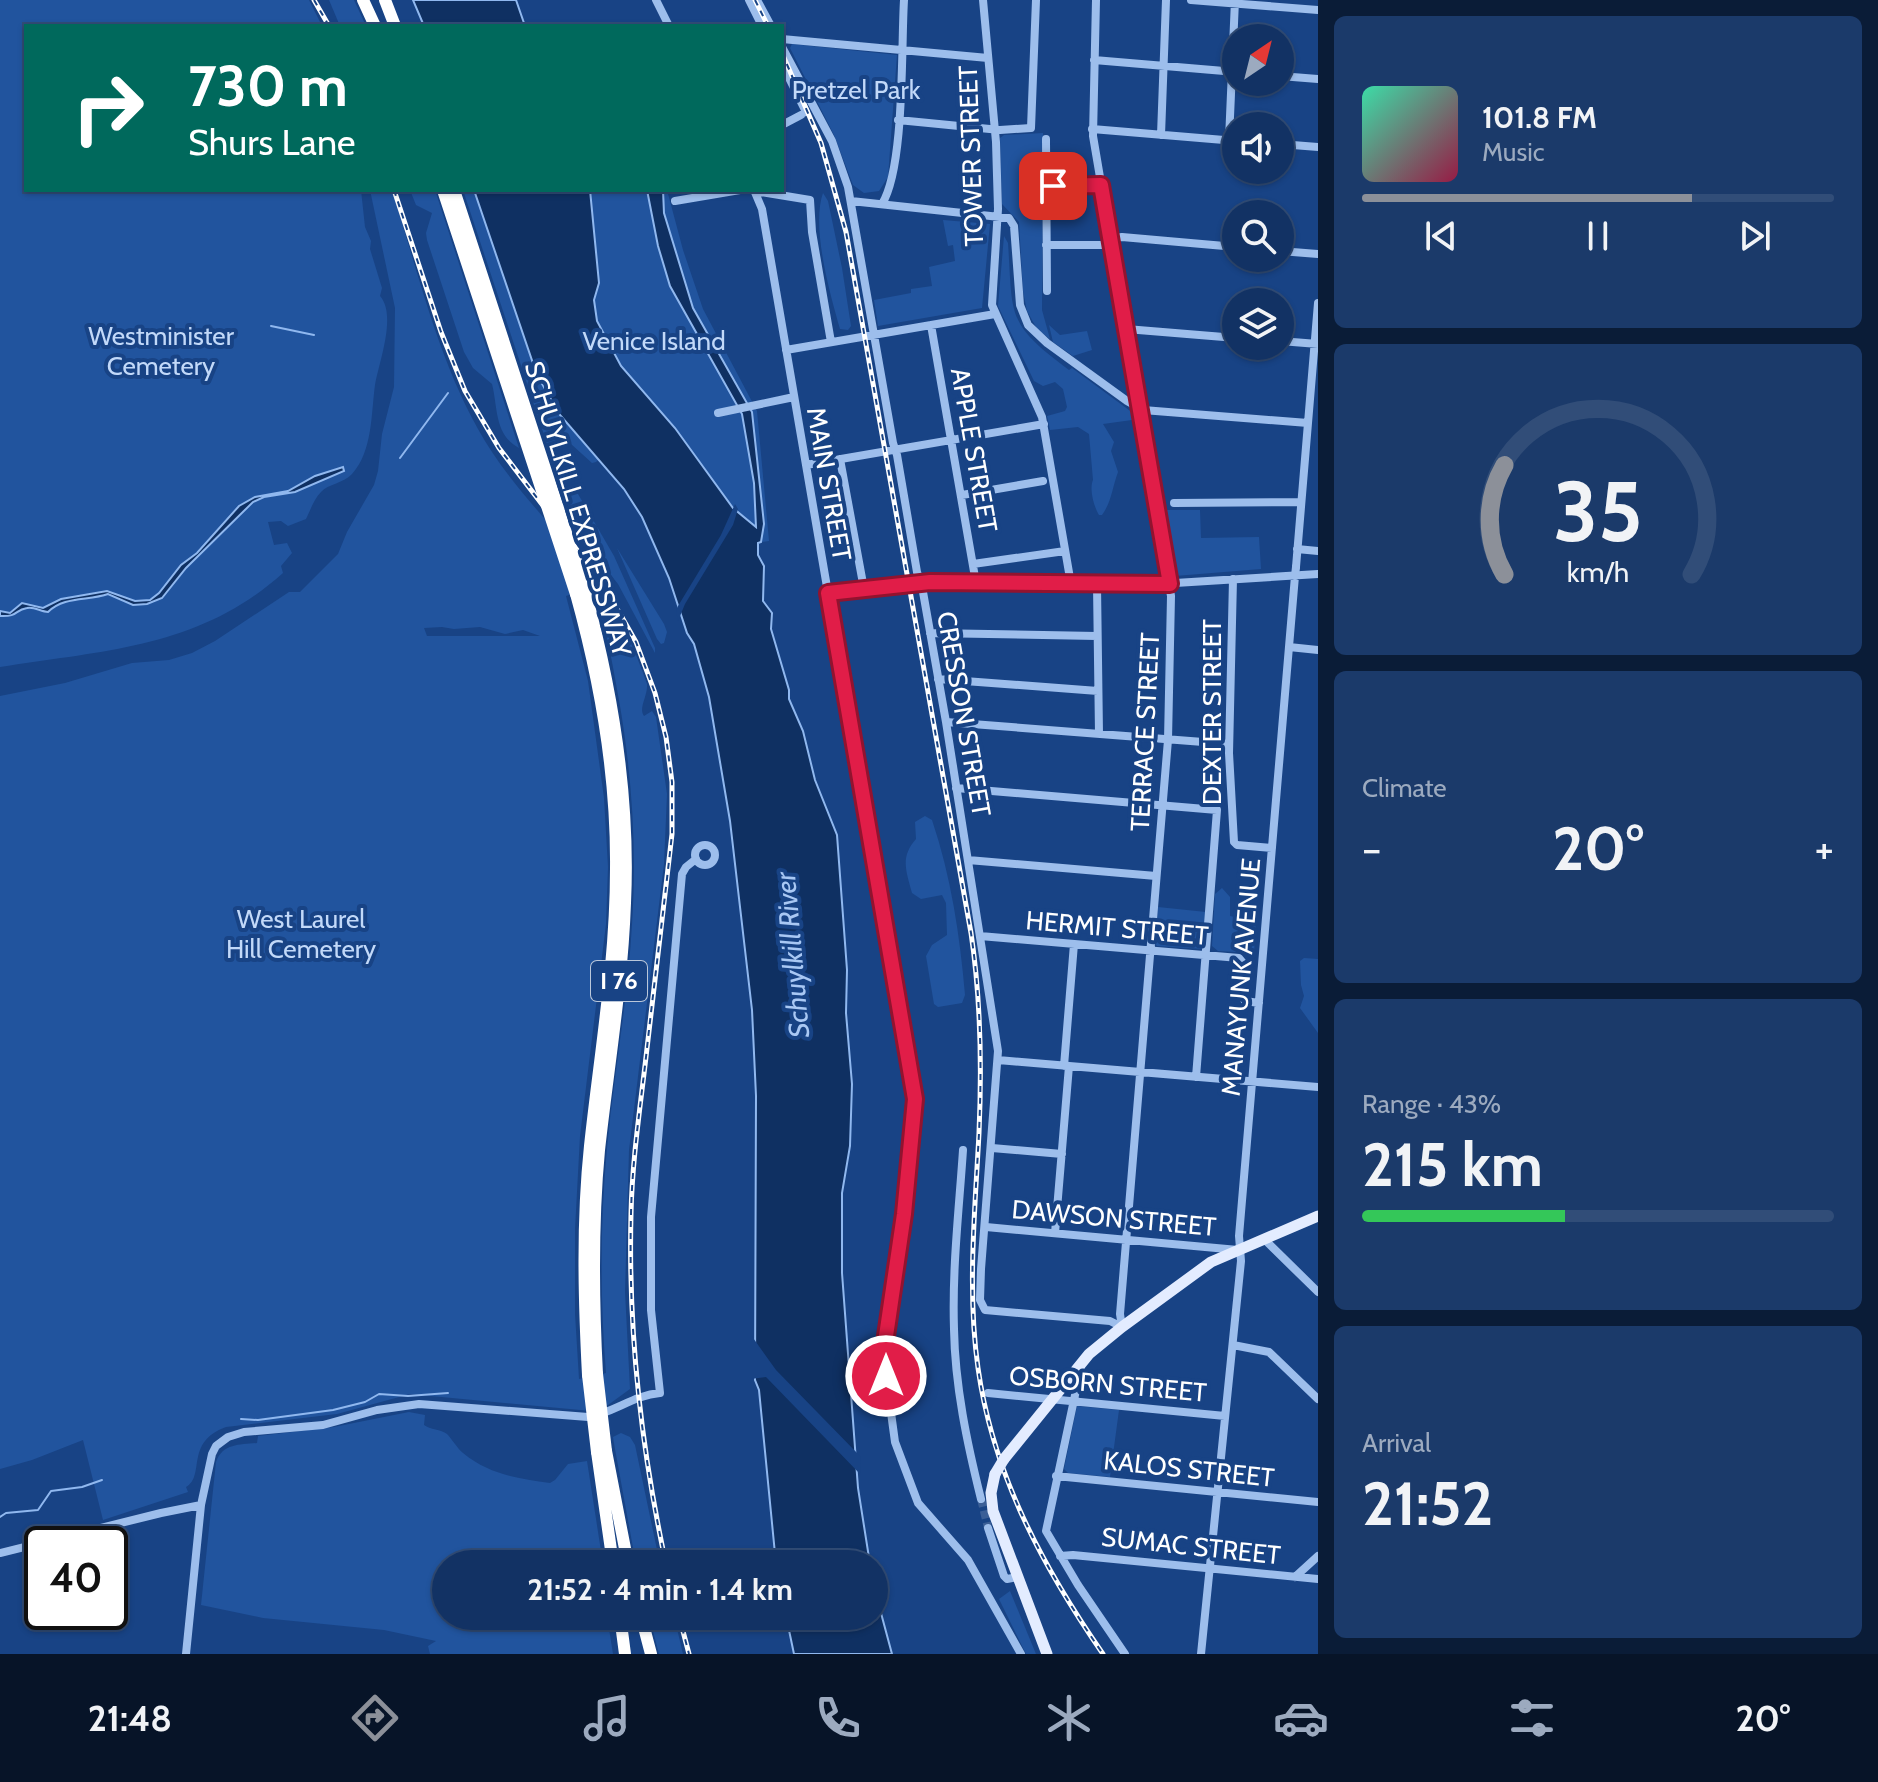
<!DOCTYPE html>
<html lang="en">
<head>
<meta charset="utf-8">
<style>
	:root { --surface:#123264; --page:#1b3a6a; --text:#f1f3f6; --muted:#9caabf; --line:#314d78; --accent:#8c9099 }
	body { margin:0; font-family:Cabin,sans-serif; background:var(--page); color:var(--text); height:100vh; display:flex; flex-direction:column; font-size:30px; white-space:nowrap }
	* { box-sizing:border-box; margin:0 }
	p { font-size:26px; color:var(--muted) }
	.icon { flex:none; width:44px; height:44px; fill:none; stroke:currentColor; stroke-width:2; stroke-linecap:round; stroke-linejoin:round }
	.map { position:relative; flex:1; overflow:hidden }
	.drawer { display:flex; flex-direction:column; gap:16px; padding:16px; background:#0a1c37; width:560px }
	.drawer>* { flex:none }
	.banner { position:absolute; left:24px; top:24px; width:760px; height:168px; border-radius:0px; box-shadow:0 2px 6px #0004,0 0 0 2px var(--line); background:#00695c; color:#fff; overflow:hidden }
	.needle { width:52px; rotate:35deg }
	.tools { position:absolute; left:1222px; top:24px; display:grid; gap:16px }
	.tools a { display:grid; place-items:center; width:72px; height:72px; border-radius:50%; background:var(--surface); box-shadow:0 2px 6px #0004,0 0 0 2px var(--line); font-size:40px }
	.speed { position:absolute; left:24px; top:1526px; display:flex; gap:16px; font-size:40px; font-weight:700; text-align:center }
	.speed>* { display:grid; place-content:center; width:104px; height:104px; border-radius:50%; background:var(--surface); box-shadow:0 2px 6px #0004,0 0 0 2px var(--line); line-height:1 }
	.speed .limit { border:4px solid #111; border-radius:12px; background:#fff; color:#111 }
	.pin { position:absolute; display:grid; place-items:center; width:68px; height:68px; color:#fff; margin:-34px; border-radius:16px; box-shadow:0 4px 12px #0006 }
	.me { position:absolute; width:88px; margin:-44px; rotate:0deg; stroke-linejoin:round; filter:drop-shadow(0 0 6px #0008) }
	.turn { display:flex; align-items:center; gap:28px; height:168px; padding:0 32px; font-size:36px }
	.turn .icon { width:104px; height:104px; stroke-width:2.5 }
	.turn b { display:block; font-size:56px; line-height:68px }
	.big { font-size:60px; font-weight:700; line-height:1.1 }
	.drawer .card { flex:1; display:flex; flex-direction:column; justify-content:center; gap:12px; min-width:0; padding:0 28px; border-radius:12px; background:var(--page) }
	.drawer .dial { align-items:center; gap:0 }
	.dial svg { height:208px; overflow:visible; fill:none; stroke:var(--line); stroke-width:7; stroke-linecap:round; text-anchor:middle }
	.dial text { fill:var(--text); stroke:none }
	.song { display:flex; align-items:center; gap:24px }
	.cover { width:96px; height:96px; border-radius:12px; background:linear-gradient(135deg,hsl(160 70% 55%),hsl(340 70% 35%)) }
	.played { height:8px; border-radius:4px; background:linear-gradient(90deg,var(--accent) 70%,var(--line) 70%) }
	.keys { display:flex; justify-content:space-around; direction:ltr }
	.heat { display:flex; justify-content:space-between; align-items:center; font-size:44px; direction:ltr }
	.charge { height:12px; border-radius:6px; background:linear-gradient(90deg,#34c759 43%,var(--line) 0) }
	.trip { position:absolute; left:432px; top:1550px; width:456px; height:80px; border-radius:40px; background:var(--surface); box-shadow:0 2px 6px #0004,0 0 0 2px var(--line); font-weight:700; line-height:80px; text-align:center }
	.menu { display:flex; height:128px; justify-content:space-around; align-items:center; background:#071428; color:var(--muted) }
	.menu .icon { width:56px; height:56px }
	.menu .active { color:var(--accent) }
	.menu b { font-size:36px; color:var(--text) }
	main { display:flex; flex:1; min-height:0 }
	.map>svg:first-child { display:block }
	.green { fill:#21549e; fill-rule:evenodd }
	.water { fill:#0f3062; stroke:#90b8ef; stroke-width:2 }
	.pier { fill:#184385 }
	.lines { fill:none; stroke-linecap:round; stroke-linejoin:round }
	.stream { stroke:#90b8ef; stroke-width:2 }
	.minor-tunnel { stroke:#3b5f97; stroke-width:8; stroke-dasharray:8 4; stroke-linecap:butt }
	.minor { stroke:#9dbeec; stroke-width:8 }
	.major { stroke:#e3ecff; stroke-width:11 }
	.highway { stroke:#fff; stroke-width:12 }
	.rail-casing { stroke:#fff; stroke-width:5 }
	.rail { stroke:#184385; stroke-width:2; stroke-dasharray:6; stroke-linecap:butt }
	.minor-bridge { stroke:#9dbeec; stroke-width:8 }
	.major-bridge { stroke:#e3ecff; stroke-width:11 }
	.highway-bridge { stroke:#fff; stroke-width:12 }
	.route-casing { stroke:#92132f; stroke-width:20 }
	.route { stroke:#e11d48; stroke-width:14 }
	.labels { text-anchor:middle; stroke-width:8; stroke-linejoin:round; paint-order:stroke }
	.shield { fill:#184385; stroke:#bac7da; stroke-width:2 }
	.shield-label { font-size:24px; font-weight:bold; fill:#fff }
	.park-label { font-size:26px; fill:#c2d9f9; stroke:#184385 }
	.street-label { font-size:26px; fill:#fff; stroke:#184385 }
	.water-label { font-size:28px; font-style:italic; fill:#a9c8f4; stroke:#184385 }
</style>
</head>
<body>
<main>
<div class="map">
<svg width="1318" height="1654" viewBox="0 0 1318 1654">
	<rect width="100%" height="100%" fill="#184385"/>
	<!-- green -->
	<path class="green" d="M0,0h309l13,26h-296v164h335l4,37 6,14 -1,8 12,39 -2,8c17,19 -1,66 -5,89 -4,28 -2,66 -23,89 -8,9 -24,10 -31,18 -7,7 -11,19 -15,27l-18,7 -7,-5 -13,1 6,23 13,-2 5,10 -11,13 2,7c-84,75 -177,77 -283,94z
		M329,0h25l12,26h-26z
		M792,44l105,11 -9,122 -9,14 -15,2 -11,-8 -19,-50 -44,-87z
		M1043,133l-1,177 8,29 -13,-10 -10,-18 -4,-20 -4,-69 -17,-18 -2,-66 4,-3z
		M370,190h22c28,88 49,184 100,262 31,47 74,87 107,133 20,30 36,64 48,99 1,12 -9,24 -3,32l8,-5 4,6 11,77 -3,70 -35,286 -4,142 5,97 -22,16 -17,6 -181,-17 -73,20 -111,13c-42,15 -20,49 -40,60l2,5 -85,28 -20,-80 -51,20 -32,9v-773l65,-13 67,-20 37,-3 23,-7 23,-12 74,-49h11l38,-38 9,-22 27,-47 4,-14 4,-37 12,-47 1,-79zM591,588c14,28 22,79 28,112 13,74 18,149 13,224 -4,75 -18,149 -25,224 -7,75 -7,150 -1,225l-27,6 -4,-65v-85l5,-93 26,-212 2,-57 -4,-69 -16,-117 -22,-85zM442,627l12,2 26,-2 25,7 18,-4 17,6h-113l-3,-8z
		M410,190h25l84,258c-25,-13 -21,-41 -27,-64l-19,-16 -9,-16 -37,-112 -1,-7 6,-20 -16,-8z
		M463,190h11l63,185 23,40 39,44 -3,3 -4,1 -21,-19 -18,5 -6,-5z
		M590,190h77l16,60 20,59 54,102 12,130 -8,1 -3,-12 -25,-22 -58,-80 -54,-62 -24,-45 -3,-21 5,-17z
		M823,193l5,8 14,67 9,58 -3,4 -8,-1c-10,-35 -29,-102 -17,-136z
		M943,220l47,4 -8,84 -104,18 -4,-26 37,-7v-4l21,-3 -3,-19 26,-6 -2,-16 -5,1z
		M1004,236l4,7c5,75 -2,80 61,127l3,-2 65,48 -5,4 -29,4 11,18 -3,9 7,21c-6,16 -6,29 -16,43h-3c-5,-8 -10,-26 -6,-35l-4,-46 -11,-7 -28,3 -3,-14 18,-5 2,-4 -4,-18 -8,-7 -12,4 -9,-5 -36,-75z
		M1049,325l11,10 27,-4 5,19 -19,6 -20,-14z
		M570,487l8,7 36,62 41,92v5l-37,-69 -44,-55 -9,-36 1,-5z
		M1163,510h37l1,28 58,-1 2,32 -86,7z
		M617,548l47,76 3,8 -3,11 -3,1 -4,-5z
		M925,816l7,4c19,56 28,116 33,175l-3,8 -24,4 -4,-3 -8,-48 6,-11 15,-10 -1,-32 -4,-8 -21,4 -9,-6c-6,-22 -12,-36 4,-54l-1,-17z
		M1222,888l8,9v19l26,6 -2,31 -36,-2 -6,-5 3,-52z
		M1158,907l48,5 -3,37 -46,-3 -2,-2z
		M1304,958l14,1v74l-18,-25 4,-12 -3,-11 -1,-24z
		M1077,1406l42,4 -9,67 -42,-4 -4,-4z
		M409,1412l16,3 -1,10c6,5 17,4 23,9 5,5 10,14 16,19 27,22 54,25 87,30l5,-3 13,-16 19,-3 16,103h-157v52h161l6,38h-183l-2,-8 8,-5 -52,-11 -121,-12 -62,-13 15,-143c7,-19 24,-17 41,-19l1,-7 76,-9z
		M621,1433l9,4 5,8 25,119h-24l-21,-115 -2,-12z
		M1010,1591l26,63h-10l-27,-55z
		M649,1616h25l9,38h-24z"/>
	<!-- water -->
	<path class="water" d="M413,0h103l9,26h-101z
		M474,190h116l9,93 -5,17 3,21 24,45 54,62 58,80 23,19 -2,-44 -12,-69 -72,-128 -12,-40 -11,-56h16l1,23 29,95 59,104 12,112 -3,18 -3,1v12l6,11 -1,35 9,12 -1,16 18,61v9l14,32 12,49 22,55 10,135 -1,43 6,71 -2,62 -8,47v80l16,215 12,76h-94l-17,-174 -4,-10 1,-284 -4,-86 -22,-189 -21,-124 -15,-53 -7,-11 -18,-55 -27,-61 -18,-28 -64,-74 -23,-40z
		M343,467l1,4 -49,21 -31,5 -11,5 -67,66 -24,30 -15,6 -14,1 -25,-11c-20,7 -44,2 -60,18 -7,0 -14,-6 -21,-4 -13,2 -8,9 -27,8v-5l10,2 12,-10 21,5 18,-9 46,-8 28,10 15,-1 9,-7 22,-28 16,-12 42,-47 16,-9 33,-6 27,-15z
		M874,1587l18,67h-98l-8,-38h88z"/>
	<!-- pier -->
	<path class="pier" d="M735,504l3,5 -5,16 -48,79 -7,17 -2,-10 2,-5 43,-71z
		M751,1335l25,35 84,86 1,19 -95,-98 -15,2z"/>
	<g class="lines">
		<!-- stream -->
		<path class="stream" d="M271,326l43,9
			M400,458l48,-65
			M241,1419l17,1 75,-10 32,-8 14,-8 29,2 40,-3
			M0,1517l6,-4 32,-3 13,-19 31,-4 20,-7"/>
		<!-- minor-tunnel -->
		<path class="minor-tunnel" d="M981,1499l7,29"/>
		<!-- minor -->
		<path class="minor" d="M656,0l13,26
			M749,0l13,26
			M757,0l14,26
			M983,0l13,142 2,67 -6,96 50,112 29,167
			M1096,0l-3,136 78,460 -3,144 -48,574 2,13
			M1191,0l127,10
			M782,39l206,19
			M782,47l50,94 16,46 45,256 4,12 20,117 6,20 23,130 52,329 -17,218 -1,31 5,10 125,11 12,6
			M1094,60l142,12
			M782,64l24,48
			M1280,76l38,3
			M898,120l102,10 31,-2 5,-128
			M782,125l19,-10
			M1092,129l144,12
			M1161,135l5,-135
			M1046,139l1,152
			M1229,140l6,-140
			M1280,144l38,3
			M1047,186l54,-1
			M754,190l8,19 153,890 -11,115 -18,122v40l9,66 23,61 50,57 53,94
			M755,191l55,9 2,32 19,110
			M675,201l65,-11
			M851,201l158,17 5,8 6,79 8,20 19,18 80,58 16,9 165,13
			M882,204c23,-37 19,-156 22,-204
			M1110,239l12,-2 114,10
			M1046,245h65
			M1280,251l38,3
			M931,325l45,258
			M1126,329l110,9
			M1280,341l38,3
			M786,350l209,-36
			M718,413l76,-16
			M840,459l24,130
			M806,465l238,-41
			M962,495l81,-14
			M1174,503l127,-1
			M1297,549l21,2
			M973,564l92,-13
			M1296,567l22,-264
			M1233,579l-4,174 5,89 3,3 35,3
			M1097,585l2,149
			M828,593l102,-11 213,3 175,-11
			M930,633l167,3
			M1289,647l29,3
			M938,679l160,12
			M946,722l283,22
			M956,788l261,22 -21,267
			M695 855a10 10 0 1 1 20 0a10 10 0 1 1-20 0Z
			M968,860l188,16
			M980,936l259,22 5,6 -1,34 2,3 14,2
			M998,1060l320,27
			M1064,1066l10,-122
			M992,1148l70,6
			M963,1150c-4,60 -11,119 -9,179 1,57 13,114 27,170
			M986,1227l252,23
			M1055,1233l14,-167
			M1266,1241l52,51
			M1233,1345l36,7 49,47
			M1081,1367l-35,164 32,54 47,69
			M988,1393l237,23
			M1056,1476l262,26
			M988,1528l16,48 3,3 11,-2
			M0,1553l161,-40 40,-8
			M1060,1556l13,-1 245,24
			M1295,1577l23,-21
			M186,1654l15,-149 11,-51 4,-8 12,-9 16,-5 79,-7 54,-15 42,-6 169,13c26,-4 45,-22 72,-24l-9,-83v-93l31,-343 4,-7 10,-8
			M1201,1654l40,-393 -2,-25 56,-660"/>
		<!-- major -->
		<path class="major" d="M1004,1459l85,-105 33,-27 89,-65 107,-46
			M995,1474l-4,19 2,18 54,143"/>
		<!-- highway -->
		<path class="highway" d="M363,0l12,26
			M385,0l10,26
			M585,591c28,102 45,206 40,312 -3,83 -17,165 -26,247 -7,75 -6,149 -2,224
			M576,594c25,90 41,181 40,275 0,93 -16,184 -26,277 -8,76 -6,153 -2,229
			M606,1451l22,113
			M597,1452l16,112
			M620,1616l5,38
			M641,1616l10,38"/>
		<!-- rail casing -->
		<g class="rail-casing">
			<path id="rail" d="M314,0l15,26
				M755,0l13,26
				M782,53l39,90 25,89 125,701c10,67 11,132 8,200 -4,77 -12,158 -1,235 15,107 65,199 125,286
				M394,190l47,142 24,59 34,57 104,136 33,58 19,51 11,44 6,45v52c-8,74 -18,149 -26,223 -6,52 -14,105 -15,157 -3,119 10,234 35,350
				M679,1616l10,38"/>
		</g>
		<!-- rail -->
		<use href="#rail" class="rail"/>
		<!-- minor-bridge -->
		<path class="minor-bridge" d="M1295,576l1,-9"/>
		<!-- major-bridge -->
		<path class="major-bridge" d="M995,1474l9,-15"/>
		<!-- highway-bridge -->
		<path class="highway-bridge" d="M443,190l133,404
			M454,190l131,401
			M597,1374l9,77
			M588,1375l9,77"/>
	</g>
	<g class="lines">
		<!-- route casing -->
		<g class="route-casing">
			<path id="route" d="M886,1376v-40l18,-122 11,-115 -87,-506 102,-11 240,2 -69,-399 -48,1"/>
		</g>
		<!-- route -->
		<use href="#route" class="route"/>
	</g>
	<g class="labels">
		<!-- shield labels -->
		<rect class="shield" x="591" y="961" width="56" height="40" rx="6"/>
		<g class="shield-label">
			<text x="619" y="989">I 76</text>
		</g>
		<!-- park labels -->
		<g class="park-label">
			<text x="856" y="99">Pretzel Park</text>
			<text x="161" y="345">Westminister<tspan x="161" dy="30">Cemetery</tspan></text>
			<text x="654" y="350">Venice Island</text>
			<text x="301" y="928">West Laurel<tspan x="301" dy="30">Hill Cemetery</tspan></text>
		</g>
		<!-- street labels -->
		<g class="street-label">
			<text transform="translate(971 156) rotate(-92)" y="9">TOWER STREET</text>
			<text transform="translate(974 450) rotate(80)" y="9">APPLE STREET</text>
			<text transform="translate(829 484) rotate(80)" y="9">MAIN STREET</text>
			<text transform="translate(578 509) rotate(73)" y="9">SCHUYLKILL EXPRESSWAY</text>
			<text transform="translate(1212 712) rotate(-90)" y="9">DEXTER STREET</text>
			<text transform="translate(964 714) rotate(80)" y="9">CRESSON STREET</text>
			<text transform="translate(1145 732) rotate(-87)" y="9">TERRACE STREET</text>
			<text transform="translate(1117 928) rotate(5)" y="9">HERMIT STREET</text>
			<text transform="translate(1241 977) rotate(-85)" y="9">MANAYUNK AVENUE</text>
			<text transform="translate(1114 1218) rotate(5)" y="9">DAWSON STREET</text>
			<text transform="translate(1108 1384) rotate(5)" y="9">OSBORN STREET</text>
			<text transform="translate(1189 1469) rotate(6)" y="9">KALOS STREET</text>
			<text transform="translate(1191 1546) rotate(6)" y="9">SUMAC STREET</text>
		</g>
		<!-- water labels -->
		<g class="water-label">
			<text transform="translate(792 955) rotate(-95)" y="10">Schuylkill River</text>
		</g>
	</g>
</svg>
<div class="tools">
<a><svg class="needle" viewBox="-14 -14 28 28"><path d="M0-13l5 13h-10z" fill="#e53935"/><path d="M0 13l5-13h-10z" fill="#9caabf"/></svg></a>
<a><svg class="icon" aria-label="sound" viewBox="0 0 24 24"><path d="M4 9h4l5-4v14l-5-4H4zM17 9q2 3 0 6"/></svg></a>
<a><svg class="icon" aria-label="search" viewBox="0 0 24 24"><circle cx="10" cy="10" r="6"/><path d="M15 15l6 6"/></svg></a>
<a><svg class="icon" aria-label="layers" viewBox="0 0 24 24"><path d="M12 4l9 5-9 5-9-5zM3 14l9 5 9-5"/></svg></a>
</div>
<div class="speed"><div class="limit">40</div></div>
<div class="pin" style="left:1053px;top:186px;background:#d93025"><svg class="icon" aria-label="arrive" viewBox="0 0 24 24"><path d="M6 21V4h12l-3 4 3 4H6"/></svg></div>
<svg class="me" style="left:886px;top:1376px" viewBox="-20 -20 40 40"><circle r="17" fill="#e11d48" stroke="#fff" stroke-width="3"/><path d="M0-11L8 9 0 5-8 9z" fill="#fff"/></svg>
<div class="trip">21:52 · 4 min · 1.4 km</div>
<div class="banner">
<div class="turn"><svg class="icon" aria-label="right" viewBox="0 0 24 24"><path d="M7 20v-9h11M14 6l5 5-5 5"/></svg><div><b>730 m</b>Shurs Lane</div></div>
</div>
</div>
<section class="drawer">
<div class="card">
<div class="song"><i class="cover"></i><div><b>101.8 FM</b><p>Music</p></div></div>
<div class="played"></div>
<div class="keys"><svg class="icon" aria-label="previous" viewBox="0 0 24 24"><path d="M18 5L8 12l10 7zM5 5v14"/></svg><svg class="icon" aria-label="pause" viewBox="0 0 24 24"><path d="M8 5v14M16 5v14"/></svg><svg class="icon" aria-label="next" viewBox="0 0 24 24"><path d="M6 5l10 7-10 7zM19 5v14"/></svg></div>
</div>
<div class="card dial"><svg viewBox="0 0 100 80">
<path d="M14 69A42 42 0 1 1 86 69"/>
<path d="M14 69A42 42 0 0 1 14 27" stroke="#8c9099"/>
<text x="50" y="56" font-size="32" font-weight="700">35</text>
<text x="50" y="72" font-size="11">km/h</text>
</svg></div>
<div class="card"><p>Climate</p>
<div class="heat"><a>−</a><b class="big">20°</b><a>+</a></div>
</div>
<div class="card"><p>Range · 43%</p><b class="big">215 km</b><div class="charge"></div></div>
<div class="card"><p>Arrival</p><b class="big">21:52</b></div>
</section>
</main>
<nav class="menu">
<b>21:48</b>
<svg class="icon active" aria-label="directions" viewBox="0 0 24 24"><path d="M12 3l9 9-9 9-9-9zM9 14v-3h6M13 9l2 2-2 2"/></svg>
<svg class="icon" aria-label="music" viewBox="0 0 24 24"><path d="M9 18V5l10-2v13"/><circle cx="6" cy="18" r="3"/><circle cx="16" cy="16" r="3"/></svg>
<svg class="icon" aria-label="phone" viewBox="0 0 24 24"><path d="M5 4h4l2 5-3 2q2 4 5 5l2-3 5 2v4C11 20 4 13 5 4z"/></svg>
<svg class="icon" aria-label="climate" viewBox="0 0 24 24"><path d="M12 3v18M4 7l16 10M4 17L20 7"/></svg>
<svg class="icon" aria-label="car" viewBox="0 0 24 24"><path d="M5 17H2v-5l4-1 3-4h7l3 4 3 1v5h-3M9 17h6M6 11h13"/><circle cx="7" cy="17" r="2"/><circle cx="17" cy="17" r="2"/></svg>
<svg class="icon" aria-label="filters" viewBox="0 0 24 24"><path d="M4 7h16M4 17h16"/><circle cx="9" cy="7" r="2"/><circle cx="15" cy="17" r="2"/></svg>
<b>20°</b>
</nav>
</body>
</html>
